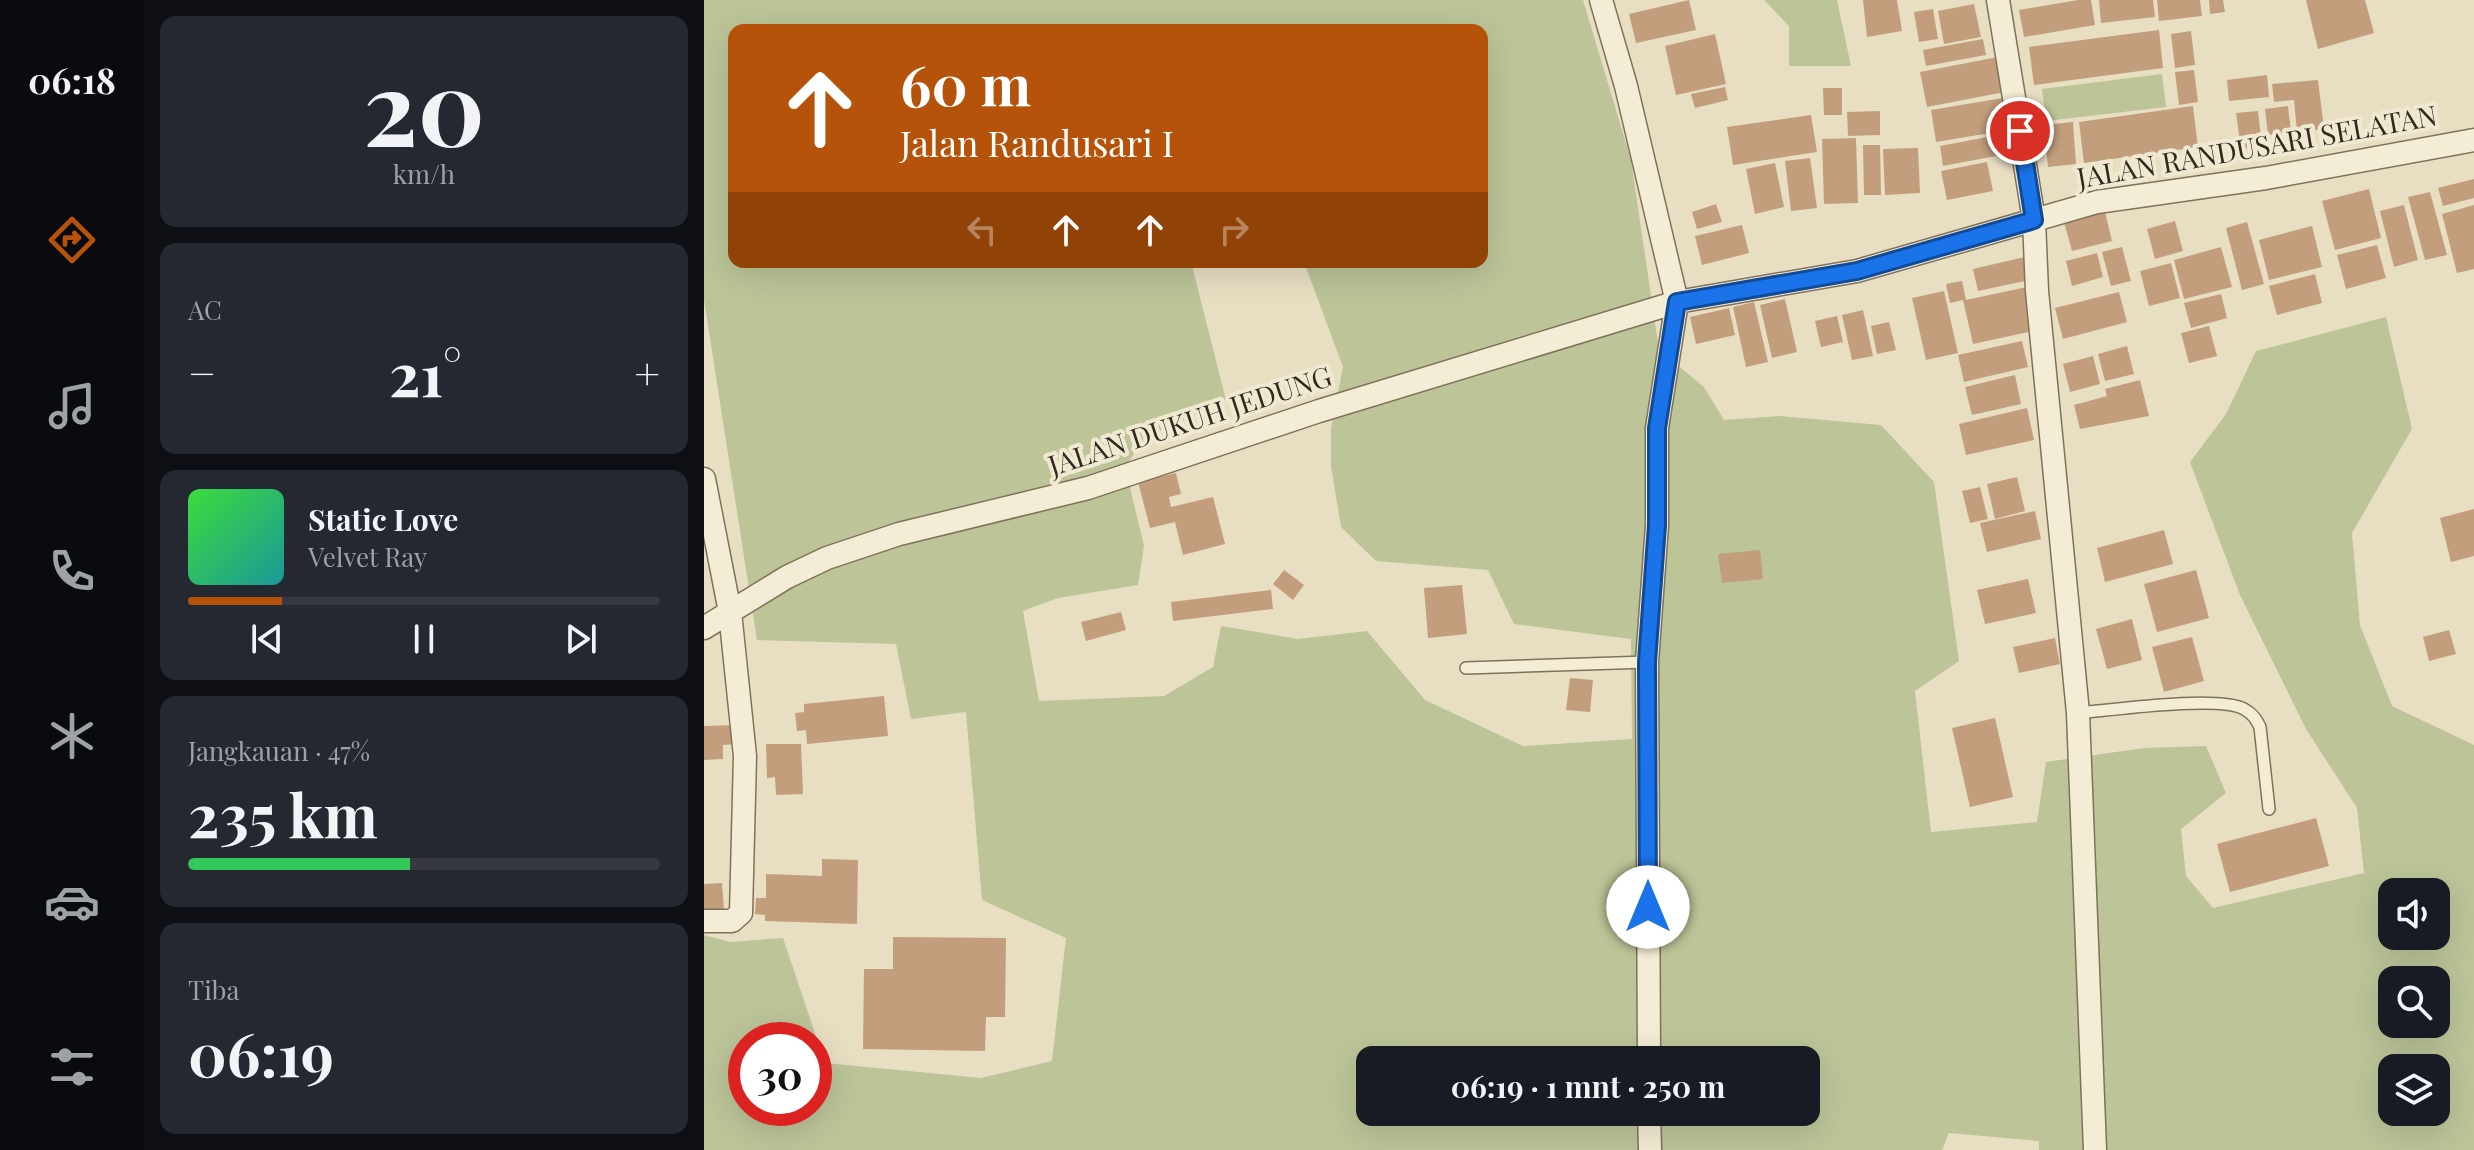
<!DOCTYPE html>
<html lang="id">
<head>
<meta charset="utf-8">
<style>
	:root { --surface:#171b24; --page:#242831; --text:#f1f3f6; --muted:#9ea1a6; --line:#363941; --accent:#b45309 }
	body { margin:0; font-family:"Playfair Display",serif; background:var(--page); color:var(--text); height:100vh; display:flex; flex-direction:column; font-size:30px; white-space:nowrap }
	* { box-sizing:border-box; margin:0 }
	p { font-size:26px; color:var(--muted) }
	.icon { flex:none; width:44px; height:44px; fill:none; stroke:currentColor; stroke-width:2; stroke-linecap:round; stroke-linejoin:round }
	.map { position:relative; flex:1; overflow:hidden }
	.sheet { display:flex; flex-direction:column; gap:16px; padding:16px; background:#0d0f14; width:560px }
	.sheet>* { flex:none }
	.top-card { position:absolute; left:24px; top:24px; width:760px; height:244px; border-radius:16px; box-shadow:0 8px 32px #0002; background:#b45309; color:#fff; overflow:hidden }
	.buttons { position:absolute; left:1674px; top:878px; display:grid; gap:16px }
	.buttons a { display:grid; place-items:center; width:72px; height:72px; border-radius:16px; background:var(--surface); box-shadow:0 8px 32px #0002; font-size:40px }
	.speed { position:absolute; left:24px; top:1022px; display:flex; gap:16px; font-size:40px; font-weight:700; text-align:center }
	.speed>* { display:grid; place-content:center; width:104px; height:104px; border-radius:50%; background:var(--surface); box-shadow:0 8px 32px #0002; line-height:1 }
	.speed .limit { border:12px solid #d22; background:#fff; color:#111 }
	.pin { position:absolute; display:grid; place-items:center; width:68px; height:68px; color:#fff; margin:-34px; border:4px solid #fff; border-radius:50%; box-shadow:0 2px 8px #0007 }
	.me { position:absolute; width:88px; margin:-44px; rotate:0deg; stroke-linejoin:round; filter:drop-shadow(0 0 6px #0008) }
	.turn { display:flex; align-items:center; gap:28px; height:168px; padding:0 40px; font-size:36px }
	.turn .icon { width:104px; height:104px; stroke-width:2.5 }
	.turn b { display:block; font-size:56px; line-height:68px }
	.lanes { display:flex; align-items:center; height:76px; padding:0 40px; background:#0003; justify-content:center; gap:40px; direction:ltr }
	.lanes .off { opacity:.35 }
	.big { font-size:60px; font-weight:700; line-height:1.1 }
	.sheet .widget { flex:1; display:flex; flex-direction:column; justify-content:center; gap:12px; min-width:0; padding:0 28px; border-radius:16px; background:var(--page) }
	.sheet .dial { align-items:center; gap:0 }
	.dial b { font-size:104px; line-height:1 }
	.song { display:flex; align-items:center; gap:24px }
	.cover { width:96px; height:96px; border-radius:12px; background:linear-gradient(135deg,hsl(120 70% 55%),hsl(180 70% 35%)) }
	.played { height:8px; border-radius:4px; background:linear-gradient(90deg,var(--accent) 20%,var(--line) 20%) }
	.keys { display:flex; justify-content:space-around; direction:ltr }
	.heat { display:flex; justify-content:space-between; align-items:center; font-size:44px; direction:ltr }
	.charge { height:12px; border-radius:6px; background:linear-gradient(90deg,#34c759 47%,var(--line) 0) }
	.trip { position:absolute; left:652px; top:1046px; width:464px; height:80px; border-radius:16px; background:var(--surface); box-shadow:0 8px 32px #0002; font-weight:700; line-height:80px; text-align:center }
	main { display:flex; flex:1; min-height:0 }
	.tab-bar { display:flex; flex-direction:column; width:144px; justify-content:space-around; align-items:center; background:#090b0e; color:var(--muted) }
	.tab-bar .icon { width:56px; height:56px }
	.tab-bar .on { color:var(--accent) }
	.tab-bar b { font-size:36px; color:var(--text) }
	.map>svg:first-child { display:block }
	.green { fill:#bcc498; fill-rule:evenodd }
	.building { fill:#c29e7d }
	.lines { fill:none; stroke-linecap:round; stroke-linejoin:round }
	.lane-casing { stroke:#80715c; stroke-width:14 }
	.street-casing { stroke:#80715c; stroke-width:25 }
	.lane { stroke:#f4edd5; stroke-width:11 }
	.street { stroke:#f4edd5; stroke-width:22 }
	.route-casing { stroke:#114b97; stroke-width:20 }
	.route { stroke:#1a73e8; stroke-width:14 }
	.labels { text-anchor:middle; stroke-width:8; stroke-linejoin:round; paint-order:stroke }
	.street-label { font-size:28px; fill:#31291e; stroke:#f0e9d1 }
</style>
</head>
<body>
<main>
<nav class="tab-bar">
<b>06:18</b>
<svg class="icon on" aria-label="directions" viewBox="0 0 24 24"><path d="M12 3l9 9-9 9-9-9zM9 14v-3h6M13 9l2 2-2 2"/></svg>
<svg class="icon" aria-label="music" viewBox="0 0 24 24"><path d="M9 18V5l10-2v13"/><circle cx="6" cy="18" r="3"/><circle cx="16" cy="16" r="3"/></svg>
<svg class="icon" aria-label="phone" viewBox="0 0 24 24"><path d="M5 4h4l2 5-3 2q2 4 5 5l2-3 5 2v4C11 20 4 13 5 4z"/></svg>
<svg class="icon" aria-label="climate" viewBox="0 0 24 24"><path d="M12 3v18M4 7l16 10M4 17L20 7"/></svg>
<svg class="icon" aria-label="car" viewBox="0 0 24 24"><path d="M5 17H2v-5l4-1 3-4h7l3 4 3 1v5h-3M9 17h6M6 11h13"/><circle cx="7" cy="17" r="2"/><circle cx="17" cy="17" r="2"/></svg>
<svg class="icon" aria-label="filters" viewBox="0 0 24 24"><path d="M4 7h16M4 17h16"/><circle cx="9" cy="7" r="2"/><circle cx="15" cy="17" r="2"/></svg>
</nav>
<section class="sheet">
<div class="widget dial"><b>20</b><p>km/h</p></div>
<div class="widget"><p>AC</p>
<div class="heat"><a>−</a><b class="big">21°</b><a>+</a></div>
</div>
<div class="widget">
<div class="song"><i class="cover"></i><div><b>Static Love</b><p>Velvet Ray</p></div></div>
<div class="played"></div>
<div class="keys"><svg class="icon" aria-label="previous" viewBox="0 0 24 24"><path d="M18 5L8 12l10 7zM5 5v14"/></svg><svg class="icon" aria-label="pause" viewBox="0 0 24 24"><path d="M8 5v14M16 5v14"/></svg><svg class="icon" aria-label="next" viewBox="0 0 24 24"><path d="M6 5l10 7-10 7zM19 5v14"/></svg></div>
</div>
<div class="widget"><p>Jangkauan · 47%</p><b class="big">235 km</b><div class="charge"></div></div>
<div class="widget"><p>Tiba</p><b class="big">06:19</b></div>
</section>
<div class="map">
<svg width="1770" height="1150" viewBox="0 0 1770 1150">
	<rect width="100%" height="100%" fill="#e8dfc3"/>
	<!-- green -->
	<path class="green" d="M0,0h879l48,160 28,190 45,37 20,33 56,-4 101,9 53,57 25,179 -44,30 16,141 106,-10 9,-60 98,-14 62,-2 20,47 -45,36 5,47 27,32 151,-35 -7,-65 -51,-79 -66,-134 -50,-133 36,-48 30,-63 130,-34 26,112 -60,104 8,92 32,81 82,39v405h-435v-9l-90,-8 -7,17h-1238v-215l26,7 53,-4 42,125 156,15 71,-17 14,-123 -84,-38 -16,-188 -55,7 -15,-75 -139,-4 -53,-340zM30,30h748v232h-178l39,105 -12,61v38l10,61 35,34 112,9 26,54 117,15 1,100 -109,7 -98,-46 -58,-69 -69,8 -77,-13 -8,41 -49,29 -125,5 -16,-90 35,-13 80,-13 6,-39 -19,-79 20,-29 81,-38 -35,-138h-457zM1688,892h44v44h-44zM1688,980h44v44h-44zM42,1040h68v68h-68zM666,1060h436v52h-436zM1688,1068h44v44h-44z
		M1060,0h73l14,66h-62v-40z
		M1458,74l4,33 -120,14 -4,-32z"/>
	<!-- building -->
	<path class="building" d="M985,0l7,30 -60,13 -7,-29z
		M1159,0h34l5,31 -35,6z
		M1374,0h13l4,25 -71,12 -5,-27z
		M1395,0h54l2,17 -54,6z
		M1453,0h43l2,16 -43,5z
		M1505,0h14l2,12 -15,2z
		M1602,0h59l9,33 -56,16z
		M1270,4l7,33 -37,7 -6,-33z
		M1229,9l5,30 -19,3 -5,-30z
		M1455,30l4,38 -129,17 -5,-38z
		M1487,31l4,34 -20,3 -4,-34z
		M1011,34l11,50 -50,11 -11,-49z
		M1279,39l3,16 -60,11 -3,-16z
		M1299,56l7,35 -83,16 -7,-35z
		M1490,70l4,32 -19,3 -4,-33z
		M1563,75l2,22 -40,4 -2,-21z
		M1614,80l6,49 -27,3 -3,-32 -20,2 -2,-18z
		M1021,87l3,13 -33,8 -4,-14z
		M1119,88h19v27h-18z
		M1299,98l5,32 -72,12 -5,-32z
		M1489,106l5,41 -114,16 -5,-41z
		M1584,106l3,26 -23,3 -3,-26z
		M1176,111v24l-32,1 -1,-24z
		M1554,111l4,35 -21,3 -5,-36z
		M1107,115l6,37 -84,13 -6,-38z
		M1369,122l3,42 -28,3 -4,-42z
		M1294,135l3,20 -58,11 -3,-20z
		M1152,138l2,65 -34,1 -2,-65z
		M1159,145h17l1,50h-17z
		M1214,148l2,45 -35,2 -2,-46z
		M1106,158l7,50 -26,3 -6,-50z
		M1283,162l6,29 -46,9 -6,-29z
		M1071,163l9,44 -29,7 -9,-45z
		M1770,179v19l-31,8 -5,-18z
		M1665,189l12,49 -46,12 -13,-49z
		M1726,192l17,63 -22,5 -17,-63z
		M1012,204l6,18 -25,7 -5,-17z
		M1700,205l14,55 -24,7 -14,-56z
		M1770,205v64l-17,4 -15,-59z
		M1401,212l7,29 -40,10 -8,-29z
		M1471,221l8,30 -28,8 -8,-30z
		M1543,222l17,62 -22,6 -16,-62z
		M1038,225l7,28 -47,12 -7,-29z
		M1608,226l10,41 -53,13 -10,-40z
		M1673,245l9,33 -40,11 -9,-34z
		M1418,247l9,34 -20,5 -9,-34z
		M1517,247l11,40 -48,12 -10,-39z
		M1393,253l6,24 -31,9 -6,-25z
		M1325,256l5,23 -56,12 -5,-22z
		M1467,263l9,35 -31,8 -9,-35z
		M1611,274l7,29 -45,12 -8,-29z
		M1258,281l4,19 61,-13 10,43 -64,14 -10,-44 -13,3 -4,-19z
		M1240,291l14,62 -32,7 -14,-62z
		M1415,292l8,30 -64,17 -8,-31z
		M1517,294l6,24 -36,10 -7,-25z
		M1081,299l12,53 -25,6 -12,-53z
		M1050,302l14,60 -22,5 -13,-60z
		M1025,308l6,27 -39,9 -6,-27z
		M1159,310l10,46 -21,4 -10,-45z
		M1133,316l6,26 -22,5 -6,-26z
		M1185,322l7,28 -19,4 -6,-28z
		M1505,326l8,30 -28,7 -8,-30z
		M1318,341l6,26 -64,15 -6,-27z
		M1423,346l7,28 -29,7 -7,-27z
		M1389,356l7,28 -30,8 -7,-28z
		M1311,375l6,29 -49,11 -7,-28z
		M1436,380l9,36 -69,13 -6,-24 33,-9 -2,-7z
		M1323,408l7,32 -68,15 -7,-31z
		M472,473l5,21 -12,3 2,10 42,-10 12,47 -42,11 -8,-33 -25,6 -12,-46z
		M1313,477l8,34 -30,8 -8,-35z
		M1276,487l8,32 -18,4 -8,-32z
		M1770,509v47l-23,6 -11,-44z
		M1331,511l6,28 -54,13 -7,-29z
		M1460,530l9,34 -68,18 -8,-34z
		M1056,550l3,29 -41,4 -4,-29z
		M580,570l20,15 -11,15 -20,-16z
		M1492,570l13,48 -52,14 -13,-48z
		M1324,579l8,34 -51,11 -8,-34z
		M758,585l5,49 -39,4 -4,-50z
		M567,590l2,19 -100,12 -2,-19z
		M417,612l5,18 -40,11 -5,-19z
		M1428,619l10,41 -35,9 -11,-40z
		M1745,630l7,24 -27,7 -6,-24z
		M1488,637l12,44 -40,11 -12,-45z
		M1351,638l5,26 -41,9 -6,-26z
		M866,678l23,2 -3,32 -24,-2z
		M180,696l4,40 -81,8 -1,-14 -9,1 -2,-18 9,-1v-8z
		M1291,718l18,79 -43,10 -18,-79z
		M33,725l1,19 -15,1v14l-19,1v-34z
		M62,744h35l2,50 -27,1 -1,-18 -8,1z
		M1612,818l13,48 -99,26 -13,-48z
		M118,859l36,1 -1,64 -92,-3v-6l-10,-1 1,-16h10v-24l56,2z
		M18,883l2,26 -20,1v-26z
		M189,937l113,1 -1,79h-19l-1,34 -122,-2 1,-80h29z"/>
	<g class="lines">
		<!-- lane casing -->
		<g class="lane-casing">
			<path id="lane" d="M762,668l181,-6
				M1374,713c34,-3 141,-18 166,-4 9,5 12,10 16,18l9,82"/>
		</g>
		<!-- street casing -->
		<g class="street-casing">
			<path id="street" d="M897,0l25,86 51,216 -20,126v97l-10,137 2,398
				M1294,0l36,220 3,71 41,422 17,437
				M0,479l26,133 15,144 -4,157 -9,8h-28
				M0,628l83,-51 40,-19 72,-24 189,-46 231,-77 358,-109 180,-31 240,-69 169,-24 208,-38
				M945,1112l1,38"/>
		</g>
		<!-- lane -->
		<use href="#lane" class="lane"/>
		<!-- street -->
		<use href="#street" class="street"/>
	</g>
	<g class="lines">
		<!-- route casing -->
		<g class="route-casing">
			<path id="route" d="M944,907l-1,-245 10,-137v-97l20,-126 180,-31 177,-51 -14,-89"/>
		</g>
		<!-- route -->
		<use href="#route" class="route"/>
	</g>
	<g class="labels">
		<!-- street labels -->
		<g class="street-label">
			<text transform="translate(1553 147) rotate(-10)" y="10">JALAN RANDUSARI SELATAN</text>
			<text transform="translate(486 421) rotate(-18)" y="10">JALAN DUKUH JEDUNG</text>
		</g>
	</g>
</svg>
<div class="buttons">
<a><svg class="icon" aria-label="sound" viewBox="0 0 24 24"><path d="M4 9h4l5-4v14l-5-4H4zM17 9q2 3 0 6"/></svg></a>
<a><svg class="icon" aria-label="search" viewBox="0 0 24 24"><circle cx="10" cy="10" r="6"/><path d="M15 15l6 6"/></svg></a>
<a><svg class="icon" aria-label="layers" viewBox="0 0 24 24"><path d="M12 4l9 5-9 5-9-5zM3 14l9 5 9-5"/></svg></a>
</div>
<div class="speed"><div class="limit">30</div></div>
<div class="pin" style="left:1316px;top:131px;background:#d93025"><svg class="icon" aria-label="arrive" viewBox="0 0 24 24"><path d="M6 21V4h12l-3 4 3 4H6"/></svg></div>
<svg class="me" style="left:944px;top:907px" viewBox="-20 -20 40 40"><circle r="19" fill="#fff"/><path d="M0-13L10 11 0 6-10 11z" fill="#1a73e8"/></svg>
<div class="trip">06:19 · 1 mnt · 250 m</div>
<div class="top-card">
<div class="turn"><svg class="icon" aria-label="ahead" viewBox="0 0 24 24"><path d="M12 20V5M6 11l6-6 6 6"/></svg><div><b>60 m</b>Jalan Randusari I</div></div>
<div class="lanes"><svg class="icon off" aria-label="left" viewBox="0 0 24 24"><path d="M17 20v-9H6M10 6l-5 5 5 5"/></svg><svg class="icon" aria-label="ahead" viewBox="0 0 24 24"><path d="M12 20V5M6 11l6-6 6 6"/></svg><svg class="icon" aria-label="ahead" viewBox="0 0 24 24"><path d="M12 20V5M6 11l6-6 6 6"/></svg><svg class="icon off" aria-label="right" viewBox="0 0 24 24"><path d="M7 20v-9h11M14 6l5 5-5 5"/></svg></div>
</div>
</div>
</main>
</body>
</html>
